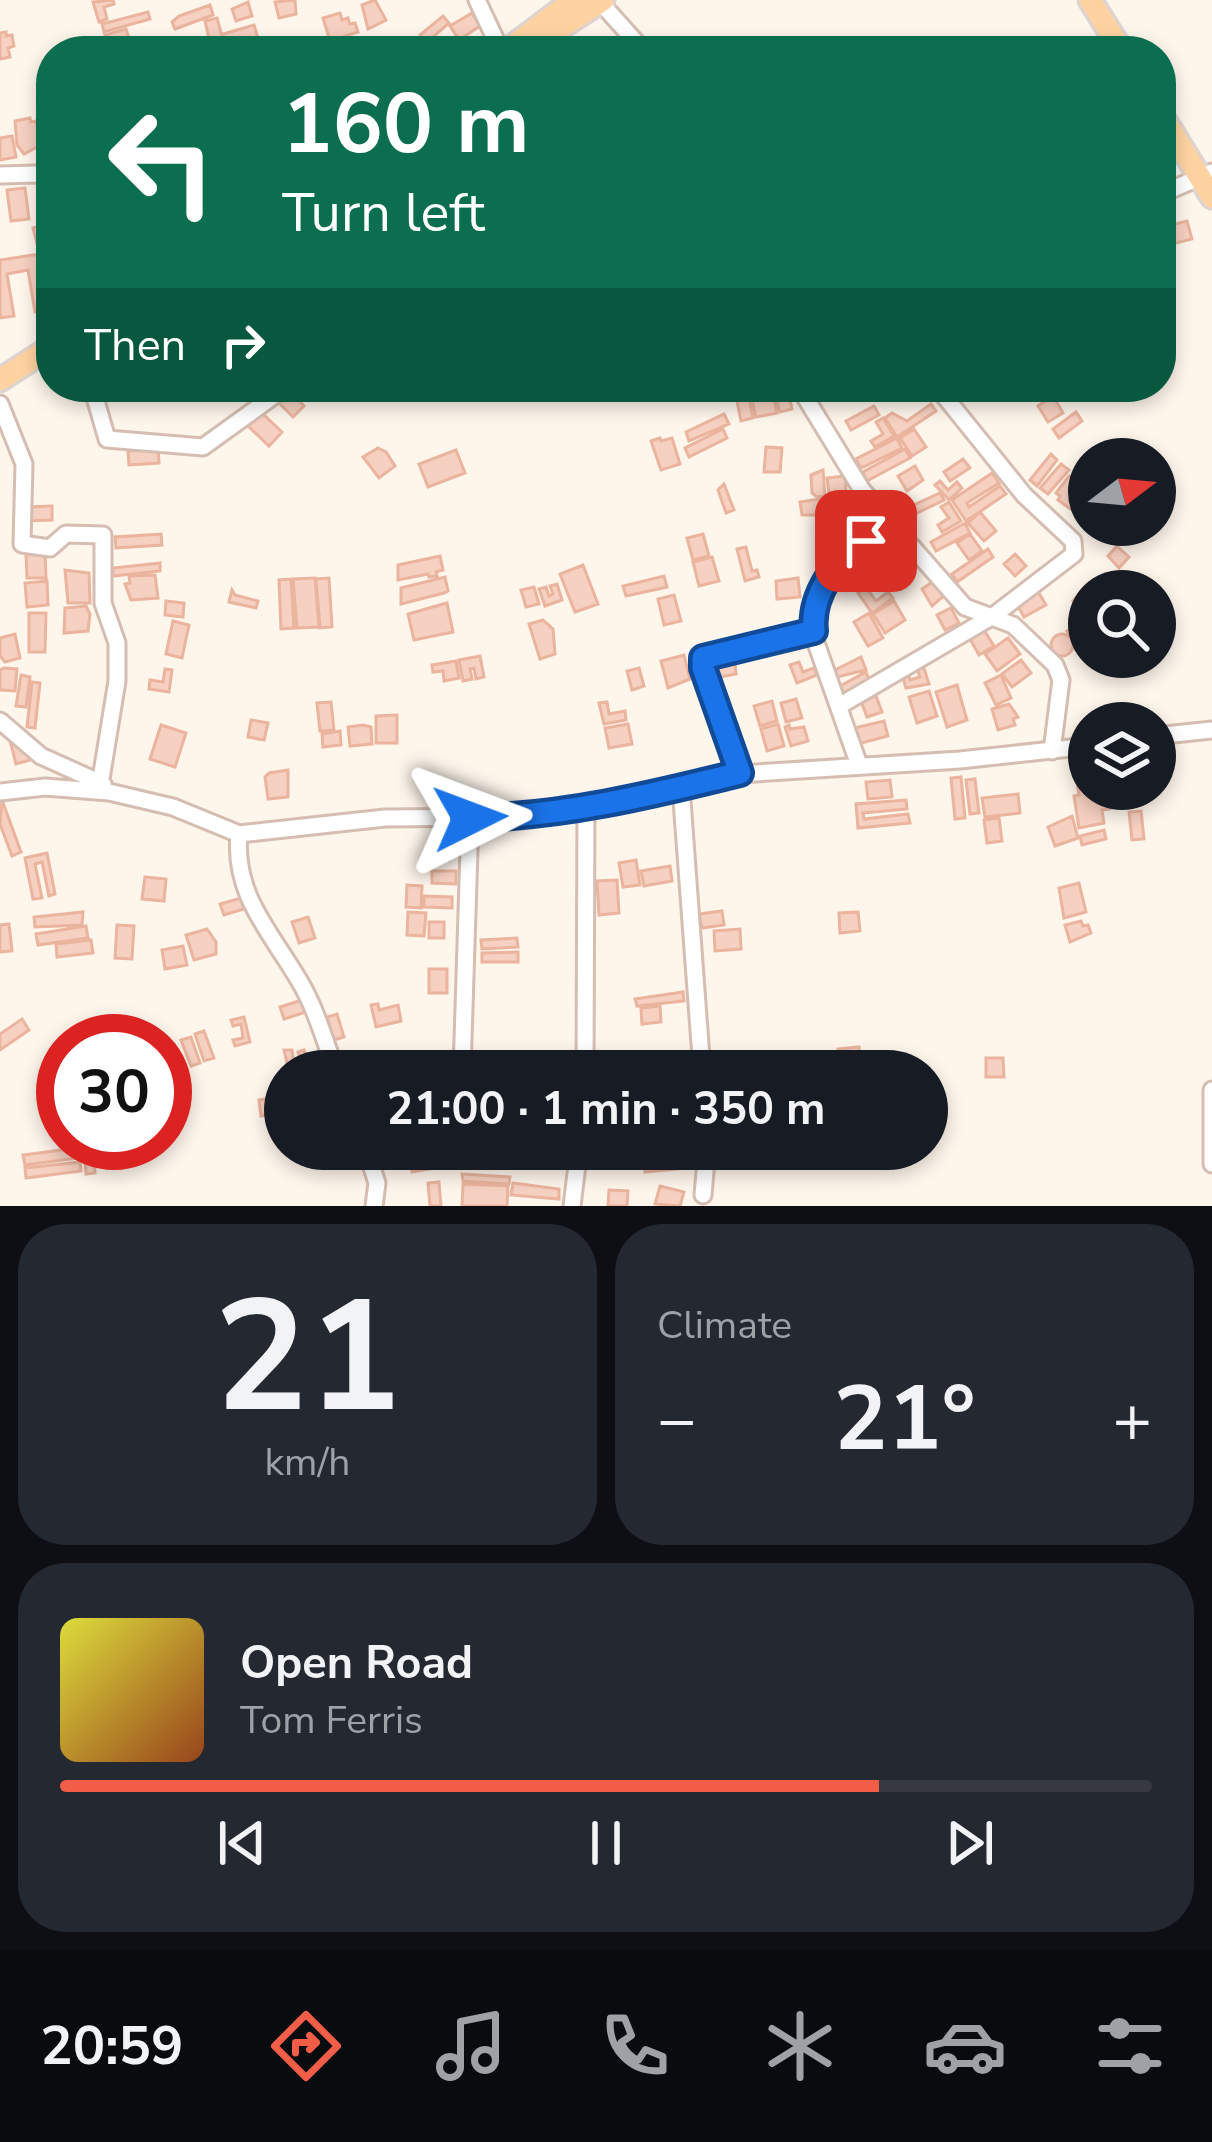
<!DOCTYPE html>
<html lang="en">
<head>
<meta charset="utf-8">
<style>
	:root { --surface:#171b24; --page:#242831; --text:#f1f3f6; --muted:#9ea1a6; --line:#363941; --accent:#f15d47 }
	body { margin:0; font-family:"Nunito Sans",sans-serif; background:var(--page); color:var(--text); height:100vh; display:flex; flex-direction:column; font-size:45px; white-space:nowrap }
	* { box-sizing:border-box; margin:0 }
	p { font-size:39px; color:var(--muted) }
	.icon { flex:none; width:66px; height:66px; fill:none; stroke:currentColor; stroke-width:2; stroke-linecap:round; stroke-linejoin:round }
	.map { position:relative; height:1206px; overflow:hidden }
	.side { display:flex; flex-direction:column; gap:18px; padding:18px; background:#0d0f14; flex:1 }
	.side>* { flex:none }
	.hud { position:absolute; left:36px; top:36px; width:1140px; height:366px; border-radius:48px; box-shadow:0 6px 18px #0003; background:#0b6e4f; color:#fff; overflow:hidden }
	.needle { width:78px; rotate:74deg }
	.controls { position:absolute; left:1068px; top:438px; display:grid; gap:24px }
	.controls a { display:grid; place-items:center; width:108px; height:108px; border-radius:50%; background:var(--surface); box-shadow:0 6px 18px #0003; font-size:60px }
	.speed { position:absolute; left:36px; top:1014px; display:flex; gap:24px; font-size:60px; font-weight:700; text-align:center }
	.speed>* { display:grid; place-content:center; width:156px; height:156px; border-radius:50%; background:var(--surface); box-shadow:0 6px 18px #0003; line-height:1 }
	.speed .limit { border:18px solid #d22; background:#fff; color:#111 }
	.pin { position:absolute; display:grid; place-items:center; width:102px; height:102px; color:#fff; margin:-51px; border-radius:24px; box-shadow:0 6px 18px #0006 }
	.me { position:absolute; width:132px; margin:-66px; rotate:87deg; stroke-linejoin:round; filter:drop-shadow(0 0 9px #0008) }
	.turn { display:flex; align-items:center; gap:42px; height:252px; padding:0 48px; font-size:54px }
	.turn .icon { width:156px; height:156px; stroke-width:2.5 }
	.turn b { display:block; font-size:84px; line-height:102px }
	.then { display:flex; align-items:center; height:114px; padding:0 48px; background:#0003; gap:24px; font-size:45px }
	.big { font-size:90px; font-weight:700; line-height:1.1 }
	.side .tile { flex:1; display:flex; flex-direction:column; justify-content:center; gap:18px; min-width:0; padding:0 42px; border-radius:48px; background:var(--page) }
	.side .dial { align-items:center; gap:0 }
	.dial b { font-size:156px; line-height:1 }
	.song { display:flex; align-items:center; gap:36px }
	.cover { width:144px; height:144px; border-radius:18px; background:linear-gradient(135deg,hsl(60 70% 55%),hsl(20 70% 35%)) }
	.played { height:12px; border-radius:6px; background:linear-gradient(90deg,var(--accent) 75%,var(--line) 75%) }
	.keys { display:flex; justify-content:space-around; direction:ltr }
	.heat { display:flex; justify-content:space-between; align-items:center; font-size:66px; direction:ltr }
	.side .tiles { flex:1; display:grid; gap:18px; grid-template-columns:1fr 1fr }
	.tile:last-child { grid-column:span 2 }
	.trip { position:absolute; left:264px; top:1050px; width:684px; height:120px; border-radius:60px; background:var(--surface); box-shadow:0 6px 18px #0003; font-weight:700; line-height:120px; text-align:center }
	.tab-bar { display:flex; height:192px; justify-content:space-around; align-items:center; background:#090b0e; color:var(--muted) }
	.tab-bar .icon { width:84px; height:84px }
	.tab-bar .on { color:var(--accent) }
	.tab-bar b { font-size:54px; color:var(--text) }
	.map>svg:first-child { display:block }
	.building { fill:#f6d0c0; stroke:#eab49e; stroke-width:3 }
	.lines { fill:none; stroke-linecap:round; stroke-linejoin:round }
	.minor-casing { stroke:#d5beb1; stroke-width:21 }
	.major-casing { stroke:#ddd3d0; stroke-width:27 }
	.minor { stroke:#fff; stroke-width:15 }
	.major { stroke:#ffd3a1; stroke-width:21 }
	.route-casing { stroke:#114b97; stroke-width:30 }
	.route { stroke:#1a73e8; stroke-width:21 }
</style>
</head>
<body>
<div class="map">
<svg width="1212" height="1206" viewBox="0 0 1212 1206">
	<rect width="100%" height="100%" fill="#fef5eb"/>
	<!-- building -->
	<path class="building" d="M113,0l1,4 -10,3 3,12 -8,3 -6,-20z
		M295,0l1,14 -17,4 -4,-16z
		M375,0l11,20 -18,9 -6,-24z
		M248,2l4,14 -16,5 -4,-12z
		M210,5l3,10 -38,14 -3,-7 7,-6z
		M148,12l2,7 -46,13 -2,-8z
		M340,13l2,7 6,-2 2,6 5,-1 3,9 -28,9 -7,-23z
		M472,13l8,13 -21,14 -9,-14z
		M443,16l6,7 -15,13 9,11 -10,4 -13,-16z
		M217,18l9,33h-14l-7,-30z
		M254,25l5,16 -31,9 -5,-16z
		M126,29l4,12 -22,7 -3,-13z
		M6,32v4l6,-1 2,11 -6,2 2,9 -10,2v-26z
		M30,118l1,4 5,-1 5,24 -17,9 -7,-9 -2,-24z
		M12,136l4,21 -16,3v-22z
		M25,188l4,31 -18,2 -4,-31z
		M1187,221l5,18 -24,6 -5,-18z
		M51,224v20h-14l-4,-16z
		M40,254l9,56 -14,2 -7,-42 -21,4 7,42 -14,2v-58z
		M734,387h13l6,31 -12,3z
		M749,387h22l6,26 -21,4z
		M773,387h14l5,22 -12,3z
		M288,389l16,17 -11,11 -17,-17z
		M1053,396l10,17 -15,9 -10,-16z
		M931,404l5,7 -39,26 -12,-19 7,-5 15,8z
		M874,406l5,9 -28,15 -5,-9z
		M261,412l21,20 -13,14 -21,-20z
		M1076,412l6,9 -23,17 -6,-9z
		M724,414l5,10 -40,17 -3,-9z
		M883,418l11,18 -19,11 -4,-6 12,-7 -7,-12z
		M723,429l4,9 -38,19 -4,-9z
		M914,429l12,18 -14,9 -12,-18z
		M660,438l1,3 11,-3 8,26 -19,6 -10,-29z
		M897,438l5,10 -41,20 -5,-9z
		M766,447l16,1 -2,24h-16z
		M378,448l8,4 9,14 -16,12 -16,-21z
		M158,449l1,14 -30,2 -1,-14z
		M905,449l5,9 -43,23 -4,-9z
		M456,450l9,23 -37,14 -9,-23z
		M1051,454l6,6 -20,26 -7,-6z
		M963,459l7,9 -20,13 -6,-9z
		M1061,464l8,6 -21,24 -8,-6z
		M915,466l8,14 -16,11 -9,-15z
		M823,470l2,26 -8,1 -5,-4 -1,-18z
		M992,473l7,10 -32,20 2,4 31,-21 6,8 -40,27 -14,-21z
		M845,476l1,16 -17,2 -2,-16z
		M1069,476l19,13 -16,21 -14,-10 2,-4 -4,-3z
		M940,481l8,9 9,-8 5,6 -13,12 -14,-15z
		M724,484l10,26 -8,3 -8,-23z
		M940,493l4,7 -35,17 -4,-8z
		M820,499l3,21h-6l-1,-5h-14l-2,-13z
		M832,500l2,13 6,-1 1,8 -15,2 -2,-21z
		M949,502l12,19 -19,11 -4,-7 11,-7 -8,-11z
		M52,506v14l-27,1 -1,-14z
		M980,512l16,19 -12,10 -16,-18z
		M965,523l5,10 -34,18 -5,-9z
		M161,534l1,11 -46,3 -1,-11z
		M703,534l6,22 -16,4 -6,-22z
		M970,534l12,17 -13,9 -12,-17z
		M1117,546l12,11 -10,11 -11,-12z
		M746,547l6,24 5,-1 2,7 -14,4 -8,-32z
		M988,549l5,8 -36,25 -5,-8z
		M45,553l1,25h-19l-1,-24z
		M1015,554l11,12 -11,10 -11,-12z
		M440,556l3,14 -7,2 1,4 -8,1 -1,-3 -30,6v-15z
		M712,557l7,24 -20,5 -6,-24z
		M860,561l15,9 -11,12 -12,-13z
		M160,563v8l-47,5v-8z
		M583,565l15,39 -23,8 -15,-38z
		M65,570l24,3 1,30h-22z
		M155,575l3,23 -27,2 -6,-16 5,-1 -1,-7z
		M664,576l3,11 -41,9 -3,-10z
		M445,577l3,14 -4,2 -43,11v-16z
		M315,578l4,49 -22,1 -4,-49z
		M329,578l3,49 -12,1 -4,-49z
		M798,578l2,19 -23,2 -1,-18z
		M291,579l3,49 -13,1 -2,-49z
		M935,580l10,15 -13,11 -10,-17z
		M47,581l1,24 -21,2 -2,-24z
		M557,584l5,16 -17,6 -6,-17 7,-2 3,9 4,-2 -3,-8z
		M1086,586l7,5h-4v25l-16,-15z
		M534,587l5,17 -13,3 -5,-17z
		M866,587l10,14 12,-9 5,6 -21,15 -14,-20z
		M1036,588l10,17 -22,12 -9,-16z
		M232,590l3,5 23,6 -2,7 -27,-6z
		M674,595l7,26 -17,4 -6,-26z
		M166,601l18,2 -1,14 -18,-2z
		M894,601l11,19 -20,13 -12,-19z
		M447,603l6,29 -39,8 -6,-26z
		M86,606l4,8 -2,17 -24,2 1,-25z
		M951,608l8,15 -14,7 -8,-15z
		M29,613h17l-1,39h-16z
		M869,613l14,25 -15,8 -14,-24z
		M1084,619l5,11 -6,4 3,5 -9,6 -10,-14z
		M543,620l10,9 2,25 -15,5 -11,-35z
		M173,621l16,4 -7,33 -16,-4z
		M984,630l10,16 -15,9 -9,-16z
		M15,634l5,24 -15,4 -5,-6v-18z
		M1051 645a11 11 0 1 1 22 0a11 11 0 1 1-22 0Z
		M1008,638l12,16 -23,17 -12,-17z
		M684,655l6,24 -22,9 -7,-27z
		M480,656l4,21 -8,2 -2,-11 -4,1 2,10 -9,2 -4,-21z
		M861,657l5,13 -29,7 -2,-7z
		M1021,660l10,13 -19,14 -10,-13z
		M456,661l3,17 -15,3 -1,-10 -10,1 -1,-7z
		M729,662l6,2 1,10 -21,4 -1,-10z
		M799,662l4,10 11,-4 3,7 -20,8 -7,-18z
		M922,662l7,22 -23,4 -4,-13 6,-2 2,7 10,-3 -5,-13z
		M4,668l13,1 -2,22 -15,-1v-20z
		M639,668l5,18 -12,4 -5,-19z
		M165,669l7,1 -3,22 -20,-3 1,-9 13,2z
		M866,672l3,8 -25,13 -4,-7z
		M21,675l9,2 -4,30 -10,-1z
		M1001,675l10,23 -15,7 -11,-22z
		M32,682l8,1 -5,45 -8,-1z
		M957,685l10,35 -20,7 -11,-35z
		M929,691l8,25 -20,7 -8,-26z
		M876,696l6,16 -15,5 -6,-16z
		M796,699l6,19 -16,4 -5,-19z
		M772,701l5,20 -17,5 -6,-20z
		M331,702l3,28 -14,1 -3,-28z
		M607,702l2,12 16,-3 1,9 -22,4 -5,-21z
		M1009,704l9,13 -5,2 2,6 -17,5 -6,-21z
		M397,715v28h-21v-27z
		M251,720l17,3 -4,17 -16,-3z
		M884,721l4,15 -30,8 -4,-16z
		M628,724l4,20 -23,4 -4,-20z
		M778,724l6,22 -17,5 -6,-22z
		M161,725l25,8 -11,34 -25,-8z
		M363,725l8,2 1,17 -22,2 -2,-19z
		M789,725l1,4 14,-2 4,14 -17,5 -6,-19z
		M340,731l1,14 -18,2 -1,-13z
		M18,738l4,13 6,-1 9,8 -21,6 -6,-24z
		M288,770v27l-20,2 -3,-22 4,-4z
		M961,777l4,41 -10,1 -4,-41z
		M975,779l4,34 -9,1 -4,-34z
		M890,780l2,17 -24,2 -2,-17z
		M1089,780v9h11l1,9 7,-1 2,12 -8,1 2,13 -25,5 -5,-32 5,-1 -2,-13z
		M1018,794l2,19 -35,4 -3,-19z
		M2,800l19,52 -9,4 -12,-32z
		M906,800l1,9 -44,4 1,6 44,-5 2,9 -52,5 -2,-24z
		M1141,811l3,28 -12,1 -3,-28z
		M1072,816l6,22 -23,8 -7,-19z
		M999,818l3,23 -15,2 -3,-23z
		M1104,830l2,9 -24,6 -2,-9z
		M47,853l8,41 -6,2 -7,-34 -7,2 7,34 -9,1 -8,-41z
		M636,860l4,25 -17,2 -4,-24z
		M670,866l2,15 -28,5 -3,-15z
		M432,871h24v13l-24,-1z
		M145,877l21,2 -2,22 -22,-2z
		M617,880l2,33 -20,2 -2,-34z
		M1079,883l7,29 -22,6 -5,-30z
		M407,885l15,1 -1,22 -15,-1z
		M424,896l28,1v11l-28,-1z
		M241,898l3,11 -20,6 -4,-11z
		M722,911l2,14 -22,3 -3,-14z
		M83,912l-1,13 -47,2 -1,-10z
		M408,912l18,1 -2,23 -17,-1z
		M858,912l2,19 -20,2 -1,-20z
		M308,917l7,21 -16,5 -7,-21z
		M1081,921l2,5 5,-1 3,8 -21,9 -5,-17z
		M429,922h15v16h-15z
		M9,924l3,27 -12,1v-27z
		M117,925l17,1 -2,33 -17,-1z
		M86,926l2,12 -50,7 -2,-11z
		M207,929l9,13v12l-22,6 -8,-25z
		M740,929l1,20 -26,2 -1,-20z
		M517,938l1,9 -36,2 -1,-9z
		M91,940l2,13 -36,4 -1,-13z
		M183,946l4,19 -22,4 -3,-19z
		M518,952v10h-36v-9z
		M429,969h18v24h-18z
		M683,992l1,9 -47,5 -2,-7z
		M302,1000l4,12 -22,7 -4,-12z
		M378,1004l1,6 19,-5 3,16 -25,6 -5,-22z
		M660,1006l1,16 -19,2 -1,-16z
		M337,1014l7,23 -10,3 -7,-23z
		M244,1017l6,25 -15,4 -2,-6 10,-2 -2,-14 -8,2 -2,-6z
		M22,1019l7,11 -29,20v-16z
		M204,1031l10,27 -10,3 -9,-27z
		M191,1037l9,26 -9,3 -10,-26z
		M859,1047l2,20 -21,1 -2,-19z
		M284,1050h8l2,12 6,-3 -2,-7 6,-2 3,12 -19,5z
		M177,1052l5,14 -17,7v-17z
		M392,1052l4,15 -17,4 -4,-14z
		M986,1058h17l1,19h-18z
		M279,1097l3,16 -21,3 -2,-16z
		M77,1148l1,10 -53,7 -2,-10z
		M84,1148h10l1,25 -9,1z
		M599,1149h26l1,10 -25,3z
		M432,1150l3,18 -23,4 -3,-18z
		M676,1153l2,16 -33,3 -1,-16z
		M465,1154l46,2v9l-46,-2z
		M80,1162l1,9 -55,7 -1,-10z
		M462,1174l48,3 -1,7 -46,-3z
		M439,1182l2,24h-11l-2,-23z
		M513,1183l46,6v10l-48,-4z
		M463,1184l45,2 -1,20h-45z
		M660,1186l24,6 -4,14 -25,-2z
		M609,1190l19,1 -1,15h-19z"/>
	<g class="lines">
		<!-- minor casing -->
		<g class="minor-casing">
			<path id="minor" d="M477,0l24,51
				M600,2l44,49
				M0,175l37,-1 14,4
				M1161,194l51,-22
				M92,387l15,52 96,8 83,-60
				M799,387l63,103 103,117 48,18 42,40 6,15 -9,71
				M0,404l24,60 -2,80 28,4 16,-14 37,1v68l14,40v38l-16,98
				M839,706l154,-90 81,-62 -1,-13 -49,-46 -87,-108
				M0,721l41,35 62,28
				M1155,736l57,-6
				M859,765l-44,-125 -1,-37 40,-55 12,-7 37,-5
				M740,774l-37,-106v-10l111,-27
				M681,787l21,284
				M0,792l45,-5 64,5 64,15 66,27 146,-16 123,-1 78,-11 154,-32 220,-14 129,-14
				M239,834c-6,61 32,98 61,148 16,27 25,60 36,89
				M462,1071l8,-253
				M585,1071l1,-265
				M1212,1090v74
				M366,1149l11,34 -3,23
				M457,1157l1,-8
				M703,1195l4,-46
				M572,1206l7,-57"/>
		</g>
		<!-- major casing -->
		<g class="major-casing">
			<path id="major" d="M1090,0l32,51
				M506,51l68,-51
				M525,51l78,-51
				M1161,114l51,83
				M0,380l51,-33"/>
		</g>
		<!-- minor -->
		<use href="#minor" class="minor"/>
		<!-- major -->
		<use href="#major" class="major"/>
	</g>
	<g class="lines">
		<!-- route casing -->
		<g class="route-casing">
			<path id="route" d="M470,818c90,-1 182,-23 270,-45l-37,-105v-10l111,-27c-4,-35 22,-73 52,-90"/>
		</g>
		<!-- route -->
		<use href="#route" class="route"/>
	</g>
</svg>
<div class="controls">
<a><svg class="needle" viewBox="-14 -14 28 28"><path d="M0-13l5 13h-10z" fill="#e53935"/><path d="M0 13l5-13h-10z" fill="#9ea1a6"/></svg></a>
<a><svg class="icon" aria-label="search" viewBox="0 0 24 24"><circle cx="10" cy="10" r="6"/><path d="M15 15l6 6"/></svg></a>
<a><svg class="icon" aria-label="layers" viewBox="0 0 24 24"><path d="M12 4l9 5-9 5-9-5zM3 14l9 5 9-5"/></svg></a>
</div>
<div class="speed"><div class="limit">30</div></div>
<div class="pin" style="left:866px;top:541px;background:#d93025"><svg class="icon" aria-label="arrive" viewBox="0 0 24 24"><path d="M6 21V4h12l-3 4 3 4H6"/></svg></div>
<svg class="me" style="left:470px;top:818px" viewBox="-20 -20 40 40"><path d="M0-17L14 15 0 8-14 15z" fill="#1a73e8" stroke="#fff" stroke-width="4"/></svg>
<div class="trip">21:00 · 1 min · 350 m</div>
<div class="hud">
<div class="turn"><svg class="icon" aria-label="left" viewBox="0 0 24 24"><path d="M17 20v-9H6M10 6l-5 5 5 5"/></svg><div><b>160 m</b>Turn left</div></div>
<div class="then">Then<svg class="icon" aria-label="right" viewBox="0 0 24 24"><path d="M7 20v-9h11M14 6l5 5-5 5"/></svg></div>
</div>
</div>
<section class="side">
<div class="tiles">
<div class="tile dial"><b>21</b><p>km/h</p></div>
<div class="tile"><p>Climate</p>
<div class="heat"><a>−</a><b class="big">21°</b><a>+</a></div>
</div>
<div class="tile">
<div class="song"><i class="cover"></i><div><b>Open Road</b><p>Tom Ferris</p></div></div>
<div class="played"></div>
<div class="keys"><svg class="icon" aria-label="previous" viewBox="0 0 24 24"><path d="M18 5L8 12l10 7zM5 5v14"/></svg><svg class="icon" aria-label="pause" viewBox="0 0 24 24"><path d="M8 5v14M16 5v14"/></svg><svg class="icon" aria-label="next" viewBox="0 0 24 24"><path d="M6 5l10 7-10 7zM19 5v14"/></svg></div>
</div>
</div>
</section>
<nav class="tab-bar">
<b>20:59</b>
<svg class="icon on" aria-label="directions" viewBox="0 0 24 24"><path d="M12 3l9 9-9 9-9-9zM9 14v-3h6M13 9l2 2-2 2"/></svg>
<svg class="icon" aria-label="music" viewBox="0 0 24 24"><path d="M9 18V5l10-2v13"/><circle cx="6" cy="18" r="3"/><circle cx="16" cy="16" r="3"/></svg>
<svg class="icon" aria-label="phone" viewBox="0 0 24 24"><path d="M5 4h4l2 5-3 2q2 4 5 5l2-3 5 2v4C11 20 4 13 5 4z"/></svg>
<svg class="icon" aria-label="climate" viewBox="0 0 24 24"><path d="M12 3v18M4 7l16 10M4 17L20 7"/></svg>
<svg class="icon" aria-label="car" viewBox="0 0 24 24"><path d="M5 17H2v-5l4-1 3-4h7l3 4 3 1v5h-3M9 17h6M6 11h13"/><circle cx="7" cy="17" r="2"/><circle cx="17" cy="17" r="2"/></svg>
<svg class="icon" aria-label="filters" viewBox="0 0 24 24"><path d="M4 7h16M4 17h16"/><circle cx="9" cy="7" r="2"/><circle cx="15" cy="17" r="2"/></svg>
</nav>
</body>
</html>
